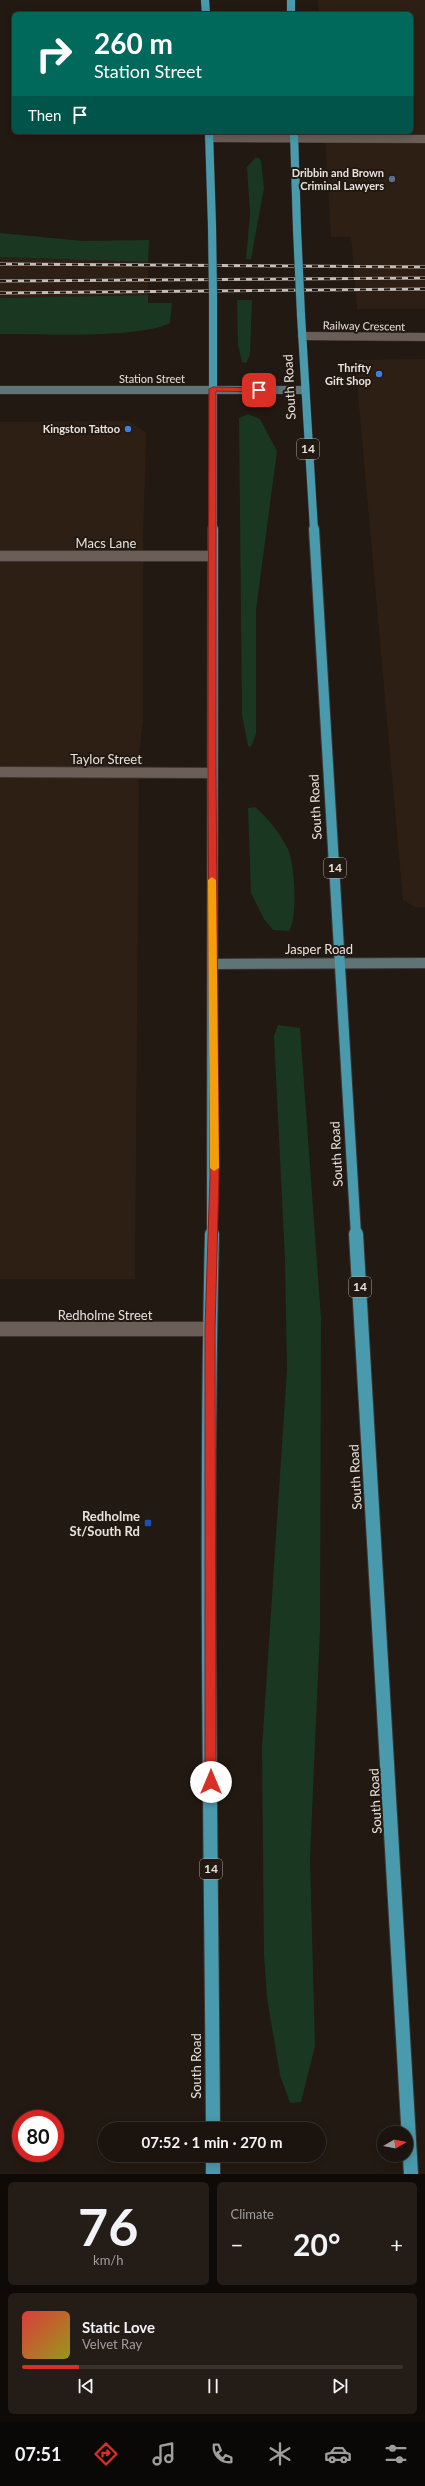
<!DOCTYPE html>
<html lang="en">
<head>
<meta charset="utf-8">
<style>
	:root { --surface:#1a130e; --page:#231c17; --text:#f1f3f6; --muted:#9f9e9e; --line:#38322e; --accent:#d93025 }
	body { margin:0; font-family:Lato,sans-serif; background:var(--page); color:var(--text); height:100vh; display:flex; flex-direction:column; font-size:15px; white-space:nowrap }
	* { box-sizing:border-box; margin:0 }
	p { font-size:13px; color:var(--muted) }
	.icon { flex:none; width:22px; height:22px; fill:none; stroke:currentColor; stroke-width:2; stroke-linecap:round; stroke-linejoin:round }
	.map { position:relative; height:2174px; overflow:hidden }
	.details { display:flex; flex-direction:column; gap:8px; padding:8px; background:#0e0a08; flex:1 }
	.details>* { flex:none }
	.guide { position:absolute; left:12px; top:12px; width:401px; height:122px; border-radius:6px; box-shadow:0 2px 10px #0003,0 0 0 1px var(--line); background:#00695c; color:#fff; overflow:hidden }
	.needle { width:26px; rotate:81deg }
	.fabs { position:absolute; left:377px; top:2126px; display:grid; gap:8px }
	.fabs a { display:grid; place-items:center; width:36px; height:36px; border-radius:50%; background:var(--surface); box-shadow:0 2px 10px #0003,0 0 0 1px var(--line); font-size:20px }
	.speed { position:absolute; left:12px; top:2110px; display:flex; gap:8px; font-size:20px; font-weight:700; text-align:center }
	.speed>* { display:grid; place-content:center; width:52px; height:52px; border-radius:50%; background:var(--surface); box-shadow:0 2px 10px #0003,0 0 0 1px var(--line); line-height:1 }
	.speed .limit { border:6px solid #d22; background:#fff; color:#111 }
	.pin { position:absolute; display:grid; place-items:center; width:34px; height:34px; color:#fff; margin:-17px; border-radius:8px; box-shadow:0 2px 6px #0006 }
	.me { position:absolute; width:44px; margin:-22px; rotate:0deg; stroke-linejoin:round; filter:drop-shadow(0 0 3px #0008) }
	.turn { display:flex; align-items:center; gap:14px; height:84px; padding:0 16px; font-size:18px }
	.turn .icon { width:52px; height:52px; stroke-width:2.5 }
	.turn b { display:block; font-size:28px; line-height:34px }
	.then { display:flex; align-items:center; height:38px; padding:0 16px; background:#0003; gap:8px; font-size:15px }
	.big { font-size:30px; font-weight:700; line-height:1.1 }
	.details .widget { flex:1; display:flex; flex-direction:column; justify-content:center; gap:6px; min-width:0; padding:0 14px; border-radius:6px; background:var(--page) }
	.details .dial { align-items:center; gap:0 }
	.dial b { font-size:52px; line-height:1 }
	.song { display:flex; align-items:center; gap:12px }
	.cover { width:48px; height:48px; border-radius:6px; background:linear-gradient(135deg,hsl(0 70% 55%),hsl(60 70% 35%)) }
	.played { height:4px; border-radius:2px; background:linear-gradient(90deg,var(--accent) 15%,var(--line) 15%) }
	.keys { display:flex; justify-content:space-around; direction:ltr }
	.heat { display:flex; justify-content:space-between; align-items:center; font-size:22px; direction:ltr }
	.details .tiles { flex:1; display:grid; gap:8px; grid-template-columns:1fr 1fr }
	.widget:last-child { grid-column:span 2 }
	.trip { position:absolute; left:98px; top:2122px; width:228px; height:40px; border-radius:20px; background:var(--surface); box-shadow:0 2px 10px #0003,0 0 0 1px var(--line); font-weight:700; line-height:40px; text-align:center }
	.menu { display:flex; height:64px; justify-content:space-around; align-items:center; background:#0a0806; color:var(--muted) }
	.menu .icon { width:28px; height:28px }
	.menu .on { color:var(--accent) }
	.menu b { font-size:18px; color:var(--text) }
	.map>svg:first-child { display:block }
	.built { fill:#2e1f15 }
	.green { fill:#193721 }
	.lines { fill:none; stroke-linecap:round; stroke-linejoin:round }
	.service-casing { stroke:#3c3532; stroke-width:12 }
	.minor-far2-casing { stroke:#3c3532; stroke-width:9 }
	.minor-far1-casing { stroke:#3c3532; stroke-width:12 }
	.minor-casing { stroke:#3c3532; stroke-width:16 }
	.secondary-far1-casing { stroke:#3c3532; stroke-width:9 }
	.secondary-casing { stroke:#3c3532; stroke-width:12 }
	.trunk-far2-casing { stroke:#3c3532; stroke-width:9 }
	.trunk-far1-casing { stroke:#3c3532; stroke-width:12 }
	.trunk-casing { stroke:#3c3532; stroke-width:16 }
	.service { stroke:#6a5e56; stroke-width:10 }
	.minor-far2 { stroke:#6a5e56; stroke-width:8 }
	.minor-far1 { stroke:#6a5e56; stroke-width:10 }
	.minor { stroke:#6a5e56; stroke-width:14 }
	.secondary-far1 { stroke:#5e7477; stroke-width:8 }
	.secondary { stroke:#5e7477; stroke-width:10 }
	.trunk-far2 { stroke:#499aad; stroke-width:8 }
	.trunk-far1 { stroke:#499aad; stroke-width:10 }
	.trunk { stroke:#499aad; stroke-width:14 }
	.rail-casing { stroke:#c5bdb8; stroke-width:3 }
	.rail { stroke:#221912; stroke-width:2; stroke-dasharray:6; stroke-linecap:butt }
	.trunk-bridge-casing { stroke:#3c3532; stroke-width:9; stroke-linecap:butt }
	.trunk-bridge { stroke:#499aad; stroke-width:8 }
	.route { fill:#d93025; stroke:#8d1f18 }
	.slow { fill:#f59e0b }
	.service-dot { fill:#5c6f8a; stroke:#221912; stroke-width:1.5 }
	.shop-dot { fill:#3f7fe0; stroke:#221912; stroke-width:1.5 }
	.transit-dot { fill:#1a4fb4; stroke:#221912; stroke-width:1.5 }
	.labels { text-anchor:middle; stroke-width:4; stroke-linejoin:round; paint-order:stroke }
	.far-poi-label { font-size:11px; font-weight:bold; fill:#e8e1dc; stroke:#221912; text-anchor:end }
	.far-street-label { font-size:11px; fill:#e8e1dc; stroke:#221912 }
	.shield { fill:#221912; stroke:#ada59f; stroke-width:1 }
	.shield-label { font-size:12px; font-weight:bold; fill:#e8e1dc }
	.street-label { font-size:13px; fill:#e8e1dc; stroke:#221912 }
	.poi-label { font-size:13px; font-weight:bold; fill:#e8e1dc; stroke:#221912; text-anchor:end }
</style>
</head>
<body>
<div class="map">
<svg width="425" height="2174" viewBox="0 0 425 2174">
	<rect width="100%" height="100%" fill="#221912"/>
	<!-- built -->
	<path class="built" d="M318,0h107v309h-68l-6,-72h-20l-6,-105h86v-118h-92z
		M0,257l148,5v33l-148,3z
		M425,359v548h-10l-12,-7 -48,-540z
		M128,421l18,11 -3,111v178l-4,33 -4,525h-135v-857z"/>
	<!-- green -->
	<path class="green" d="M255,158h4l2,3 3,27 -13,71h-5l4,-45 -3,-47z
		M0,233l83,8 66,-1 -1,22 -148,-5z
		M148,295v8h24l-2,20c-31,16 -131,11 -170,11v-36z
		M237,300h15l-2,55 -4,8 -4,-1 -4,-17z
		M248,414l12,5 17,32 -21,159v124l-5,13 -3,-1 -6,-31 -3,-297z
		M255,807c13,11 24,25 32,40 8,14 11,72 2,84l-16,-1 -9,-11 -13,-26 -3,-85z
		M278,1025l22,3 21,290 -1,312 -10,229 5,187 -14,56 -11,1 -10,-28 -13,-77 -3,-43 -2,-207 25,-379 -2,-109 -11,-224z"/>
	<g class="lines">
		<!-- service casing -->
		<g class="service-casing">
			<path id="service" d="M0,556h212"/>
		</g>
		<!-- minor-far2 casing -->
		<g class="minor-far2-casing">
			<path id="minor-far2" d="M209,138l216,1
				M302,336l123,1"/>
		</g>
		<!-- minor-far1 casing -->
		<g class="minor-far1-casing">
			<path id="minor-far1" d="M0,772l212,1"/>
		</g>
		<!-- minor casing -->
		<g class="minor-casing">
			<path id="minor" d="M0,1329h210"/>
		</g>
		<!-- secondary-far1 casing -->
		<g class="secondary-far1-casing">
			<path id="secondary-far1" d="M0,390h305"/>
		</g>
		<!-- secondary casing -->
		<g class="secondary-casing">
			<path id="secondary" d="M213,964l212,-1"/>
		</g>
		<!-- trunk-far2 casing -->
		<g class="trunk-far2-casing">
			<path id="trunk-far2" d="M205,0l1,14
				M291,0v14
				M209,132l3,94
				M294,132l3,97
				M301,315l13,215
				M213,530v-235"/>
		</g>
		<!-- trunk-far1 casing -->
		<g class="trunk-far1-casing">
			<path id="trunk-far1" d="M314,529l42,706
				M212,1235l1,-706"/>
		</g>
		<!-- trunk casing -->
		<g class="trunk-casing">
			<path id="trunk" d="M212,1234c-7,298 -1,597 1,895
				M356,1234l55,940
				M213,2155v19"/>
		</g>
		<!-- service -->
		<use href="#service" class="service"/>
		<!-- minor-far2 -->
		<use href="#minor-far2" class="minor-far2"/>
		<!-- minor-far1 -->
		<use href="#minor-far1" class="minor-far1"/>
		<!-- minor -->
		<use href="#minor" class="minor"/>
		<!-- secondary-far1 -->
		<use href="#secondary-far1" class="secondary-far1"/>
		<!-- secondary -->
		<use href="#secondary" class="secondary"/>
		<!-- trunk-far2 -->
		<use href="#trunk-far2" class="trunk-far2"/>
		<!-- trunk-far1 -->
		<use href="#trunk-far1" class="trunk-far1"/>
		<!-- trunk -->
		<use href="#trunk" class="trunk"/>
		<!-- rail casing -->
		<g class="rail-casing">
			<path id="rail" d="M0,264l425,3
				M0,281l425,-3
				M0,293l425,-4"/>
		</g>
		<!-- rail -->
		<use href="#rail" class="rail"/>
		<!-- trunk-bridge casing -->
		<g class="trunk-bridge-casing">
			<path id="trunk-bridge" d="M212,226l1,69
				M297,229l4,86"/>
		</g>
		<!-- trunk-bridge -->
		<use href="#trunk-bridge" class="trunk-bridge"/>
	</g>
	<!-- route -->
	<path class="route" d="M213,387l46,1 3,2 -3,2 -43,-1v382l3,403 -4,153 1,453 -5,5 -6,-5v-453l5,-153 -2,-403 1,-384z"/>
	<!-- slow -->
	<path class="slow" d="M212,877l4,3 3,288 -5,3 -4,-3 -2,-288z"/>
	<!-- markers -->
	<circle class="service-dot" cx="392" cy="179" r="4"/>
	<g class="shop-dot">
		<circle cx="379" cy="374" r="4"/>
		<circle cx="128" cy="429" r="4"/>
	</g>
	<rect class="transit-dot" x="144" y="1519" width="8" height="8" rx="2"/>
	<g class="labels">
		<!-- far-poi labels -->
		<g class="far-poi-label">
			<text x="384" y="177">Dribbin and Brown<tspan x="384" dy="13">Criminal Lawyers</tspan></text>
			<text x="371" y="372">Thrifty<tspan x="371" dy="13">Gift Shop</tspan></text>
			<text x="120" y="433">Kingston Tattoo</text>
		</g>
		<!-- far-street labels -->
		<g class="far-street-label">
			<text transform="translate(364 326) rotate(1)" y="4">Railway Crescent</text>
			<text x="152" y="383">Station Street</text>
		</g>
		<!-- shield labels -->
		<g class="shield">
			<rect x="297" y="439" width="22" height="20" rx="3"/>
			<rect x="324" y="858" width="22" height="20" rx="3"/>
			<rect x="349" y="1277" width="22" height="20" rx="3"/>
			<rect x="200" y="1859" width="22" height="20" rx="3"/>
		</g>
		<g class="shield-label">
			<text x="308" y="453">14</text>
			<text x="335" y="872">14</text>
			<text x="360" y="1291">14</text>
			<text x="211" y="1873">14</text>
		</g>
		<!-- street labels -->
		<g class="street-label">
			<text transform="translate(289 387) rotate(-93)" y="5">South Road</text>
			<text x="106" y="548">Macs Lane</text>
			<text x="106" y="764">Taylor Street</text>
			<text transform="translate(315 807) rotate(-93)" y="5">South Road</text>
			<text x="319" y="954">Jasper Road</text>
			<text transform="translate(336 1154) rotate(-93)" y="5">South Road</text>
			<text x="105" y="1320">Redholme Street</text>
			<text transform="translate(355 1477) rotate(-93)" y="5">South Road</text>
			<text transform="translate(375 1801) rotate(-93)" y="5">South Road</text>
			<text transform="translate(196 2066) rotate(-90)" y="5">South Road</text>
		</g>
		<!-- poi labels -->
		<g class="poi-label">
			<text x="140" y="1521">Redholme<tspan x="140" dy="15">St/South Rd</tspan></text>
		</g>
	</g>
</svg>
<div class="fabs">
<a><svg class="needle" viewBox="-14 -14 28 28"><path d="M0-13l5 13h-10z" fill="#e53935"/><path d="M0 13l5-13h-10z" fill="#9f9e9e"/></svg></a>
</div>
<div class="speed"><div class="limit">80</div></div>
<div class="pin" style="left:259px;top:390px;background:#d93025"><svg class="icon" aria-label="arrive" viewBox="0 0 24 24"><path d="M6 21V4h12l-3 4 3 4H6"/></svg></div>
<svg class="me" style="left:211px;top:1782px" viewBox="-20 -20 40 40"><circle r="19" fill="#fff"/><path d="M0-13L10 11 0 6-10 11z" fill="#d93025"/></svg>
<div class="trip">07:52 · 1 min · 270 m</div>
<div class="guide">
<div class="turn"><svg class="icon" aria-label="right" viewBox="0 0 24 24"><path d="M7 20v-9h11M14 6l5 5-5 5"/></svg><div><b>260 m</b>Station Street</div></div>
<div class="then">Then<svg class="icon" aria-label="arrive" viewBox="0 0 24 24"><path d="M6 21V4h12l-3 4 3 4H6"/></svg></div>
</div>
</div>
<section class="details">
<div class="tiles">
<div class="widget dial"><b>76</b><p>km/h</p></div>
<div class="widget"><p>Climate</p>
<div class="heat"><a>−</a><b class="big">20°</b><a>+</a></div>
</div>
<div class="widget">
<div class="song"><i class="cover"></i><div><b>Static Love</b><p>Velvet Ray</p></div></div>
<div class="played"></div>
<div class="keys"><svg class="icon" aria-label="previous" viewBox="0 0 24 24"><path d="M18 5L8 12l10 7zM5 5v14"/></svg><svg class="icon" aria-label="pause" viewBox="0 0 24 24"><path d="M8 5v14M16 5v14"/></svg><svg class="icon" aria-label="next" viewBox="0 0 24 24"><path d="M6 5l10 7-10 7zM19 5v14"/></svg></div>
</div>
</div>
</section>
<nav class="menu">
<b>07:51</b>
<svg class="icon on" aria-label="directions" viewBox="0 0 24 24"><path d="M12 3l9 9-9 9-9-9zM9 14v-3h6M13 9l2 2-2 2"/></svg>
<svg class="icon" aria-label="music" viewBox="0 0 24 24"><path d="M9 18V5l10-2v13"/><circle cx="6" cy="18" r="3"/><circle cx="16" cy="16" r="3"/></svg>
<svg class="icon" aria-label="phone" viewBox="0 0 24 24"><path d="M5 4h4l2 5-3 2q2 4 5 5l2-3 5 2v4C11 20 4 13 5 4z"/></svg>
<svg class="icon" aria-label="climate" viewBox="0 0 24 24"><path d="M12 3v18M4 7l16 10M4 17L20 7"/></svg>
<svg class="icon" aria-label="car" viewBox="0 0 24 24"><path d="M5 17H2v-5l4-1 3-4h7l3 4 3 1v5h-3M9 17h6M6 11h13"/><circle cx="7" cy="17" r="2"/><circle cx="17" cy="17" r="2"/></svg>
<svg class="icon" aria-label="filters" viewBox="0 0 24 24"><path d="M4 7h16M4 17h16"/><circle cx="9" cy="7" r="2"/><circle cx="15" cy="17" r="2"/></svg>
</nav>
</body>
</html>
